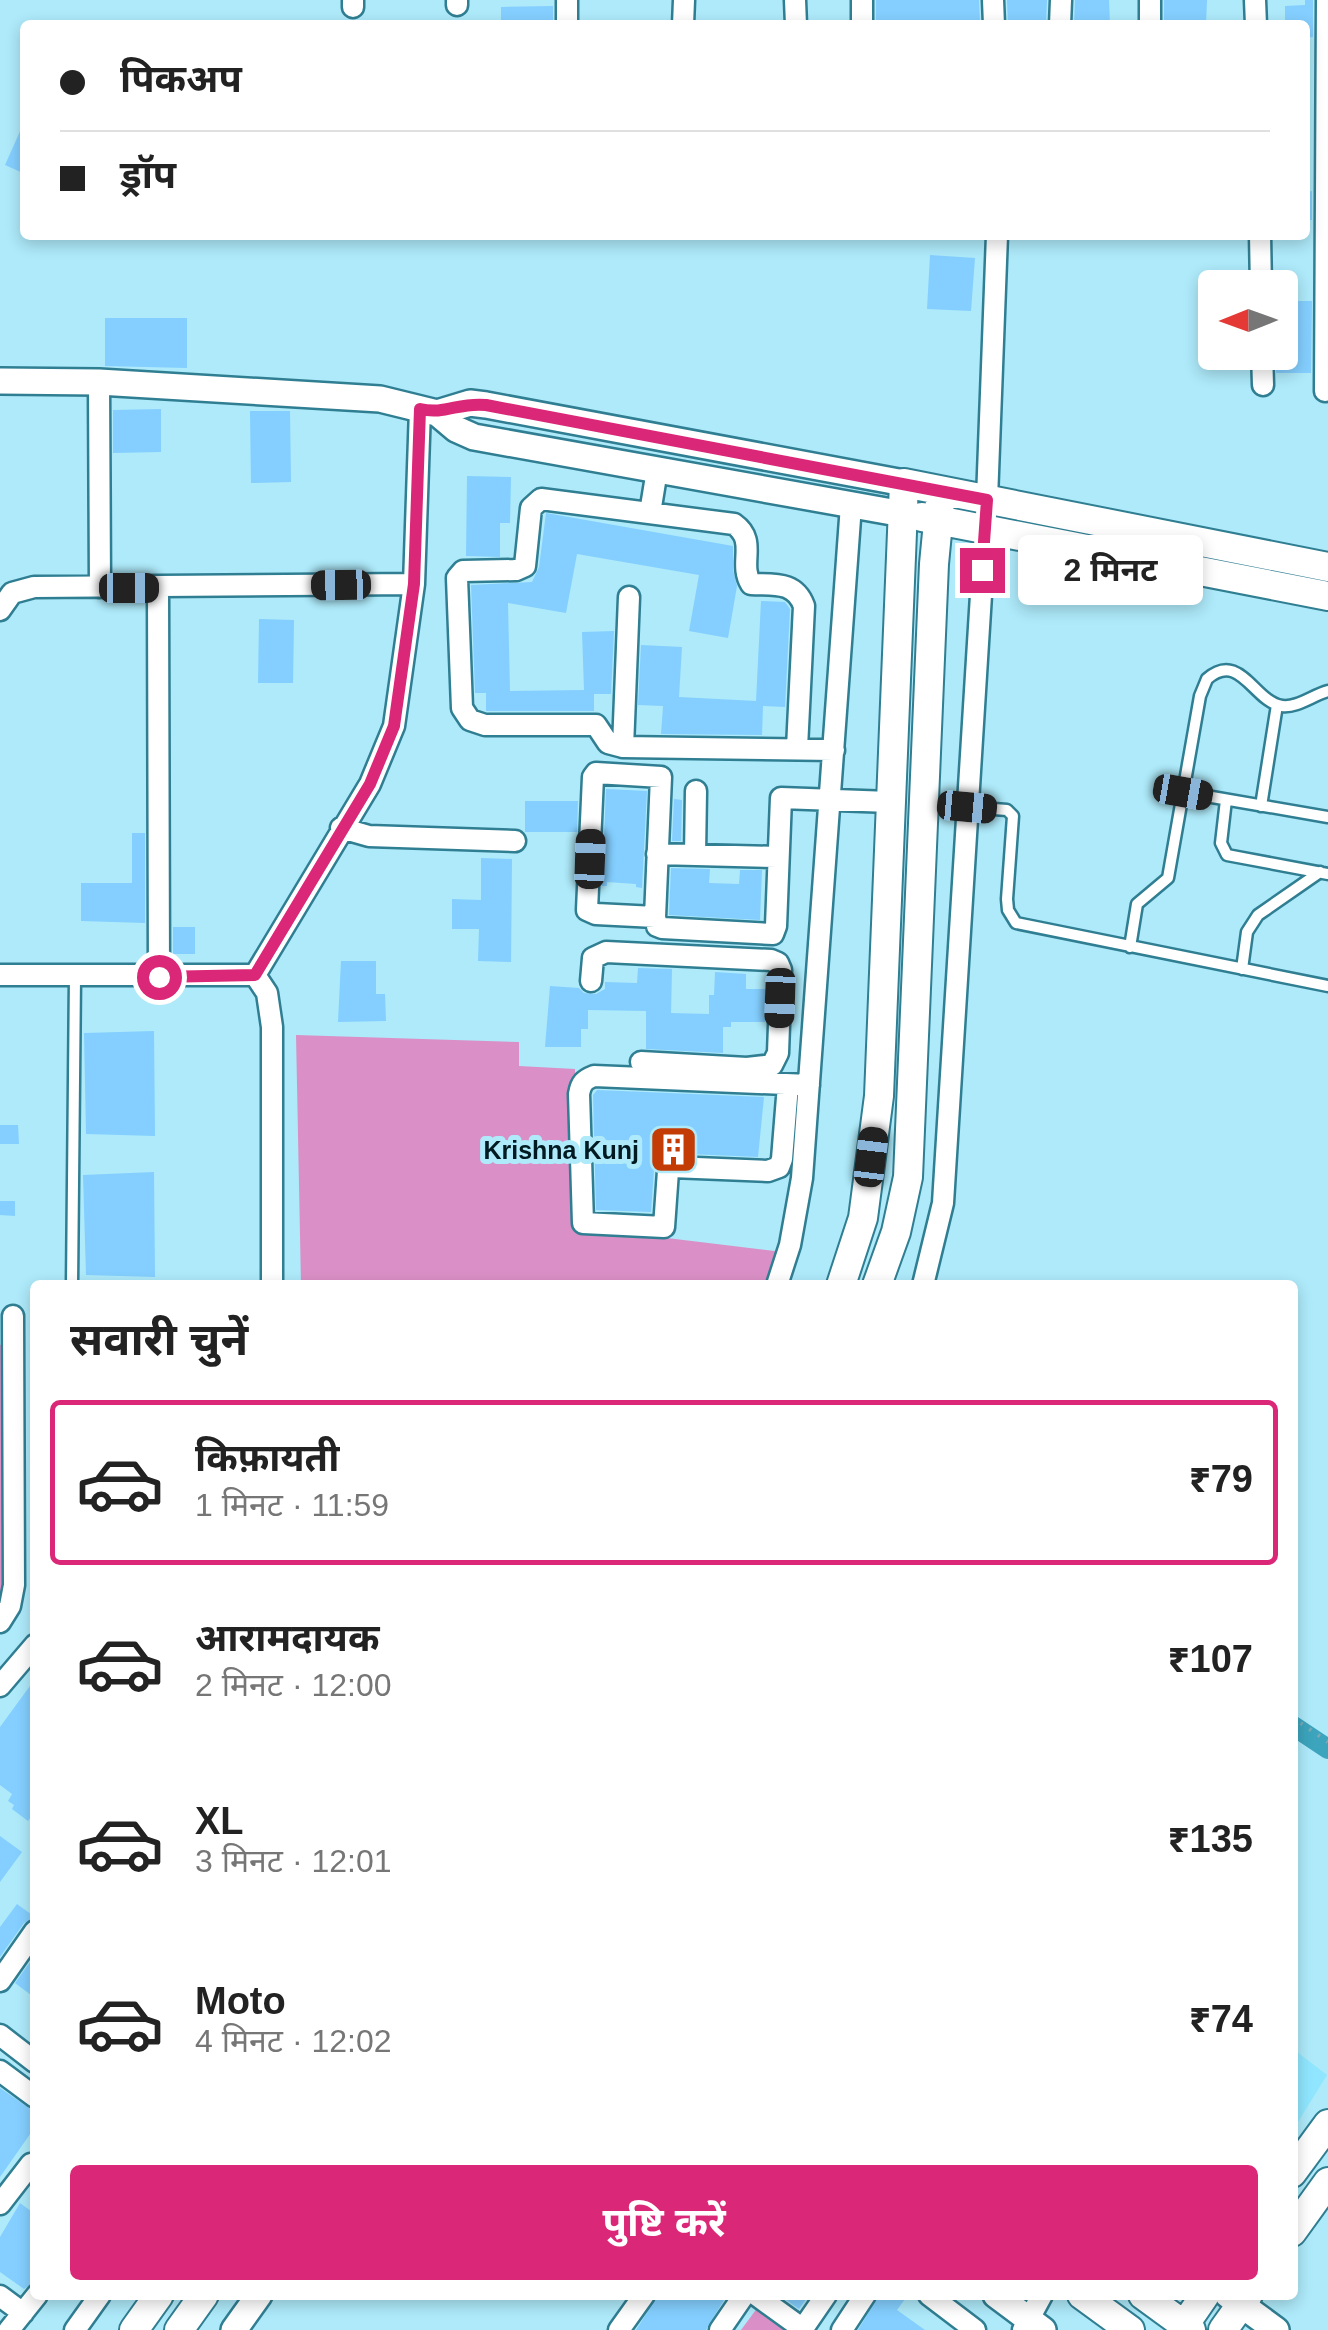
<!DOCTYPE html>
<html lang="hi">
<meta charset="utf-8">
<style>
:root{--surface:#fff;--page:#f6f6f6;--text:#222;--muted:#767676;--line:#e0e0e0;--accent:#db2777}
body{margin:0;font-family:Arial,"Noto Sans Devanagari",sans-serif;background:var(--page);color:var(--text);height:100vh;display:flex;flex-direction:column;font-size:38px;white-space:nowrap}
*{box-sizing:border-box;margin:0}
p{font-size:32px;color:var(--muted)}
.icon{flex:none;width:55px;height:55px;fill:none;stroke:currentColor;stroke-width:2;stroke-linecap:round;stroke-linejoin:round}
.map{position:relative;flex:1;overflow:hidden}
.drawer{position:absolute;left:30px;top:1280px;width:1268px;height:1020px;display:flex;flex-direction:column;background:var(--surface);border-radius:10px;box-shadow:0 5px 15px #0003}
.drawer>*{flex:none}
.banner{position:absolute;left:20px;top:20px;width:1290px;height:220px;border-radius:10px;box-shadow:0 5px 15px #0003;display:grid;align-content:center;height:220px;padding:0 40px;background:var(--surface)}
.needle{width:65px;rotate:269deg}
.controls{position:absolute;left:1198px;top:270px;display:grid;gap:20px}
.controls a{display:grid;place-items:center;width:100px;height:100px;border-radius:10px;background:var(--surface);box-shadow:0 5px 15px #0003;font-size:50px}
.end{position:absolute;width:45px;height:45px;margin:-22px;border:12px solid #db2777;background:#fff;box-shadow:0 0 0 5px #fff}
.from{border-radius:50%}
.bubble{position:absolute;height:70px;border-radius:10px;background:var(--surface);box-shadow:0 5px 15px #0003;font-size:32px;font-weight:700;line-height:70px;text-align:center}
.car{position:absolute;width:30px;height:60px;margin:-30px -15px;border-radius:12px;box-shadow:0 0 8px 2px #0007;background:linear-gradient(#222 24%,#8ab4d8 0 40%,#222 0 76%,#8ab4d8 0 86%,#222 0)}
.banner b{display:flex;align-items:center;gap:35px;height:95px;font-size:38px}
.banner b+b{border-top:2px solid var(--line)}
.banner i{width:25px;height:25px;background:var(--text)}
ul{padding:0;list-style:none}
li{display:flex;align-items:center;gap:30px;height:165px;margin:0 20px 15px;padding:0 20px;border:5px solid transparent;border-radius:10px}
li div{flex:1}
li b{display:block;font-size:38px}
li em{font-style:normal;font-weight:700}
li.on{border-color:var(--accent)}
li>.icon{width:90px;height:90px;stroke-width:1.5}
h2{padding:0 40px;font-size:45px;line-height:120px}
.action{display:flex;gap:20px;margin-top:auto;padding:20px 40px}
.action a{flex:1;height:115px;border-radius:10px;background:var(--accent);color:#fff;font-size:40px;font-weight:700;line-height:115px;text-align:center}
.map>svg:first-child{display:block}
.built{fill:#8fe6fe}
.green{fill:#da90c6}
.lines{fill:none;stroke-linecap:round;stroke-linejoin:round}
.canal{stroke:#3ca4bd;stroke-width:20}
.building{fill:#84cfff}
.service-casing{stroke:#307e92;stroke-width:15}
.minor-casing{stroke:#307e92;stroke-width:25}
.tertiary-casing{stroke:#307e92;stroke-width:30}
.secondary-casing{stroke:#307e92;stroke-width:32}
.path{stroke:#77a9b6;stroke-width:4;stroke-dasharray:2.5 8;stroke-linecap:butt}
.service{stroke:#fff;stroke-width:10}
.minor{stroke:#fff;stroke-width:20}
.tertiary{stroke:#fff;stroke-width:25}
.secondary{stroke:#fff;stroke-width:28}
.route{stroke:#db2777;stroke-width:12}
.labels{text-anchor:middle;stroke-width:10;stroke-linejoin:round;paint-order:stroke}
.poi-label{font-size:25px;font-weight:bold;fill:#001a21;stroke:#aeeafa;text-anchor:end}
</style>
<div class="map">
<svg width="1328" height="2330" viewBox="0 0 1328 2330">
<rect width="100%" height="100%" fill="#aeeafa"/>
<path class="built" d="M1293,2049L1327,2075L1293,2130Z"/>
<path class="green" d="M296,1035L519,1042V1066L575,1069L576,1227L783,1252L768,1285H456L458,1280L454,1285H301Z
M0,1344L3,1349L5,1592L0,1602Z
M758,2307L788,2330H741Z"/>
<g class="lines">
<path class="canal" d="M1292,1725L1328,1749"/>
</g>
<path class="building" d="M876,0H979L980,23L876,25Z
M1007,0H1047L1046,25H1008Z
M1075,0H1109L1110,25H1074Z
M1164,0H1207L1206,25H1164Z
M1305,0H1313V37L1305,38V25H1285V6L1305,5Z
M553,6V25H501V7Z
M25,120V174L5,165Z
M1312,191V220H1305V192Z
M930,255L975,258L971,311L927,309Z
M1280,301H1312L1311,373H1276V352H1280Z
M105,318H187V368L105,366Z
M161,409V452L113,453V410Z
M250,411H290L291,482L251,483Z
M467,476L511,477L510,523H500V557L466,556Z
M546,513L733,546V570L737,586L728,638L689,631L699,575L577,554L566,613L508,603L510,691L584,690L582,632L614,631L611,694H594V711H486V693H475L471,585L532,582L539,567Z
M761,601L785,602L790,609L785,707L763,706L762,735L661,734L663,706L638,705L641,645L682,647L679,697L756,701Z
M259,619L294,620L293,683H258Z
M606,789L647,791L642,888L636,887V884L607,882V886H602Z
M674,799L682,800L681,841H672Z
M525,801H578L577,832H525Z
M132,833H145V923L81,921V883H132Z
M481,858L512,859L511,962L478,961L479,929H452V899L481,900Z
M671,868L710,869L709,883L739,884L740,870H762L760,920L669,915Z
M173,927H195V954H173Z
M341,961H376V994H385L386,1021L338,1022Z
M638,968L672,969L671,1013L709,1014V995H714L715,972L746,974V989H767L765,1022H731V1027H723V1053L646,1049V1011L588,1010V1029H581V1047H545L550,986L579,988L584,993L596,994L605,989V982L637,983Z
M154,1031L155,1136L86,1134L84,1033Z
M597,1090L764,1097L758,1157L666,1153L654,1170L651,1212L596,1210L593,1095Z
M0,1125H18L19,1144H0Z
M154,1172L155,1277L86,1275L83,1175Z
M0,1201H15V1216L0,1215Z
M35,1679V1812L28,1821L12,1809L14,1805L8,1801L12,1794L0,1785V1727Z
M0,1836L22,1852L0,1882Z
M17,1904L35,1917L24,1923L0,1957V1927Z
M35,1955V1998L15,1983Z
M0,2088L35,2112V2127L0,2177Z
M20,2203L35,2214V2282L24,2289L0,2272V2237Z
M658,2295H727L706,2330H636Z
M779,2295H809L799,2309Z
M879,2295H908L897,2310L925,2330H858Z"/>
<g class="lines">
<defs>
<path id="service" d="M1183,792L1328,817
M1226,800L1221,843L1227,855L1328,874
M1261,806L1277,705
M967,807L1007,810L1013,816L1007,899L1008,910L1016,923L1328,986
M1130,947L1137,904L1168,878L1200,696L1207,679C1240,650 1254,702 1282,706C1297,708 1313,695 1328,691
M1242,969L1247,932L1258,915L1320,872
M72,1285L75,976"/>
<path id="minor" d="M457,0V5
M795,0L796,25
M993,0L994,25
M1150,0V25
M1255,0L1256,25
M353,7V0
M567,25V0
M683,25L684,0
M862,25V0
M1060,25L1061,0
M1260,235L1261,288
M1262,352L1263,385
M99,382L100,587
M1325,391L1327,0
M650,513L657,470
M158,587L159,977
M0,610L12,593L34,587L414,584
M623,747L629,597
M797,748L804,606C795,581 774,585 751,584C738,563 758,541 734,524L541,499L531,508L525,566L516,570L463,571L457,578L462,708L470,720L485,725H596L608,743L623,747L834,750
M341,828L369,836L515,841
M657,854L777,857
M695,855L696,791
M655,917L596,914L587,910L593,777L596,773L661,777L655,917L657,926L662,928L773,934L776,926L781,798L890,802
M0,975H255
M255,975L370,784L394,726L414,584L420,409
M255,975L267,993L272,1027V1285
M591,981L593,958L606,952L771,960L778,963L781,970L778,1053L772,1065L747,1068L641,1062
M788,1085L782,1159L779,1167L768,1171L672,1167L668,1171L664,1227L583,1223L579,1094C581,1083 584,1080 594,1076L809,1085
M777,1285L790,1245L802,1178L851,505
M923,1285L943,1203L987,499L997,235
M0,1622L10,1606L14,1585L13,1316
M0,1686L35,1645
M0,1981L35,1931
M0,2035L35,2062
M0,2071L35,2097
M0,2204L31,2164
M756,2295L803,2329
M929,2295L975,2330
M0,2296L23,2313
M9,2330L37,2295
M75,2330L100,2295
M619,2330L644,2295
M720,2330L744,2295
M802,2330L826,2295
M842,2330L865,2295
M1023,2330L1042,2295"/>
<path id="tertiary" d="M0,381L99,382L380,399L437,413L456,429L474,437L903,514
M437,413L470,403L486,405L904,483
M996,2295L1043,2330
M1228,2295L1276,2330
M234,2330L259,2295"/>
<path id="secondary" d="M922,517L1328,596
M841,1285L863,1218L879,1096L904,483L1328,567
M877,1285L896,1232L908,1177L934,564L941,491
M1292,2173L1328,2124
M1292,2232L1328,2182
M1082,2295L1130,2330
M1143,2295L1191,2330
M134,2330L159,2295
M179,2330L204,2295
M1181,2330L1205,2295
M1223,2330L1248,2295"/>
</defs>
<use href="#service" class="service-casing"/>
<use href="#minor" class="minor-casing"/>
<use href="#tertiary" class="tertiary-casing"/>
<use href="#secondary" class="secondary-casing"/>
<path class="path" d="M1292,1717L1328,1742"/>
<use href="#service" class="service"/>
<use href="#minor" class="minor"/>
<use href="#tertiary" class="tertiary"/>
<use href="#secondary" class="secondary"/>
</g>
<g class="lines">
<path class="route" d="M159,977L255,975L370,784L394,726L414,584L420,409C445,415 459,402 486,405L987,500L982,570"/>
</g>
<defs>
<symbol id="building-square" viewBox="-11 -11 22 22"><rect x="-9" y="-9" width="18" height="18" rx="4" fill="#c33b05" stroke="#aeeafa"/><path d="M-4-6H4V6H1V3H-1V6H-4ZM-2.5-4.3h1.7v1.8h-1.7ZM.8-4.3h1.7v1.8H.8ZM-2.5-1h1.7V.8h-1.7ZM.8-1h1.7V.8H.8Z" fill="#fff"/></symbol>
</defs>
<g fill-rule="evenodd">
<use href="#building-square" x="646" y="1122" width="55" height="55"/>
</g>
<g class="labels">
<g class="poi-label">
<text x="639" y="1159">Krishna Kunj</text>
</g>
</g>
</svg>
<div class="controls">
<a><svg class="needle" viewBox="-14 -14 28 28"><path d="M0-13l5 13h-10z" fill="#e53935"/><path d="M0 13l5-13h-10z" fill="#767676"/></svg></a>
</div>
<i class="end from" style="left:159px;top:977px"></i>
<i class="end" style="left:982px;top:570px"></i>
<div class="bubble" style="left:1018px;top:535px;width:185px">2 मिनट</div>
<i class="car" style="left:341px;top:585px;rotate:269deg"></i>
<i class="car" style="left:129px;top:588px;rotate:90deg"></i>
<i class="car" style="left:1183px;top:792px;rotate:100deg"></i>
<i class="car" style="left:967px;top:807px;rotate:95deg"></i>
<i class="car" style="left:590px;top:859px;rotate:2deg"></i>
<i class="car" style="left:780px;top:998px;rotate:182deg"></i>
<i class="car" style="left:871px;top:1157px;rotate:7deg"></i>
<div class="banner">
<b><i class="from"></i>पिकअप</b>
<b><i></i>ड्रॉप</b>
</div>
<section class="drawer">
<h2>सवारी चुनें</h2>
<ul>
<li class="on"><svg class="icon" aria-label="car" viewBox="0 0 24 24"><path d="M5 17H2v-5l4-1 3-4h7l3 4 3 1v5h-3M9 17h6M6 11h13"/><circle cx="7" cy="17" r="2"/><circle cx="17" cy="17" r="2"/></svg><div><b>किफ़ायती</b><p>1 मिनट · 11:59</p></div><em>₹79</em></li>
<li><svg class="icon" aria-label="car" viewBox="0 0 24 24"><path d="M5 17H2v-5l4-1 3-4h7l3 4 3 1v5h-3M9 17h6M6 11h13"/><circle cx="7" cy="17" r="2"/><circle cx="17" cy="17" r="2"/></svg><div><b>आरामदायक</b><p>2 मिनट · 12:00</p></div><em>₹107</em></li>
<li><svg class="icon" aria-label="car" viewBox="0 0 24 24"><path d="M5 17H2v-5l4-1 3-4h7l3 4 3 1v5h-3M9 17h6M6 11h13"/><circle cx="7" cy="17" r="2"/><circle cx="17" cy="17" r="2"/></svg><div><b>XL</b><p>3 मिनट · 12:01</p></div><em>₹135</em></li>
<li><svg class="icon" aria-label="car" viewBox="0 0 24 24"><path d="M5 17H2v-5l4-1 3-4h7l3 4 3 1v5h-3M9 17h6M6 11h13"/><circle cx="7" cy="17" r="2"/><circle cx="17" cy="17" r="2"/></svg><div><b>Moto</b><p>4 मिनट · 12:02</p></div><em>₹74</em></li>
</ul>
<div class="action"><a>पुष्टि करें</a></div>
</section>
</div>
